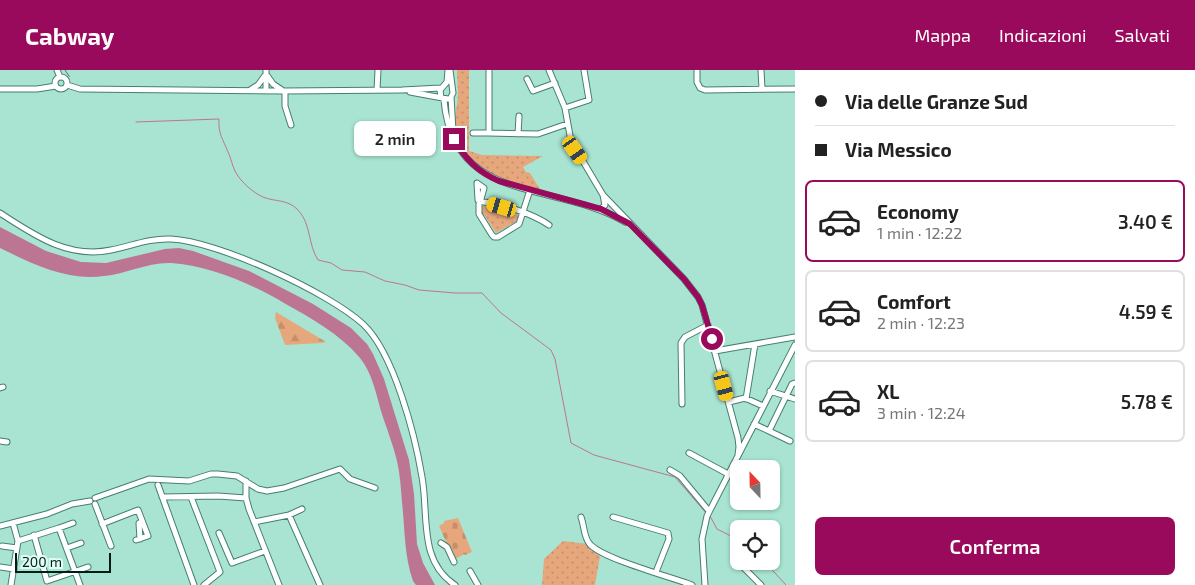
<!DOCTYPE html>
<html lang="it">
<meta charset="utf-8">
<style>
:root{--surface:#fff;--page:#f2f2f2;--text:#222;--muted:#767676;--line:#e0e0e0;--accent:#990a5c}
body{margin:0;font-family:"Exo 2",sans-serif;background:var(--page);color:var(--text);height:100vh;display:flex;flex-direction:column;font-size:19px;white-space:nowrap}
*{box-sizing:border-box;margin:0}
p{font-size:16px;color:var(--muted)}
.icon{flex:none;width:28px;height:28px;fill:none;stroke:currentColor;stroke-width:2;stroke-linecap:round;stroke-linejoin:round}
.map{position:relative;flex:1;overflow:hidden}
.drawer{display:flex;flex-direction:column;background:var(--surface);width:400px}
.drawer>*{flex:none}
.banner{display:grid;align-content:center;height:110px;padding:0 20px;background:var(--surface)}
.needle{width:32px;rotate:338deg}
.tools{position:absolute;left:730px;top:390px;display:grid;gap:10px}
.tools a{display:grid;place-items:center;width:50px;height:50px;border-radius:8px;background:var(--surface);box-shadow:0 1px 4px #0004;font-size:25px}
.scale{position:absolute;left:15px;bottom:12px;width:96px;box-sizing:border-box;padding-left:5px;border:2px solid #041c16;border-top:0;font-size:14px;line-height:18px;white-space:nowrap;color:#041c16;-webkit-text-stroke:4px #e0fdf4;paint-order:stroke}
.end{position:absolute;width:22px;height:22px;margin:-11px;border:6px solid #990a5c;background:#fff;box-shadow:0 0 0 2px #fff}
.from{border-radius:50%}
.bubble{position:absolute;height:35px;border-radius:8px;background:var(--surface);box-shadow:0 1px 4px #0004;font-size:16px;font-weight:600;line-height:35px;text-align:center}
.car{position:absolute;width:15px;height:30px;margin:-15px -8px;border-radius:6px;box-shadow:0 0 4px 1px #0007;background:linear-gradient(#f5c518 24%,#345 0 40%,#f5c518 0 76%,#345 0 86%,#f5c518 0)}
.banner b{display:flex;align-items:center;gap:18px;height:48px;font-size:19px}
.banner b+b{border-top:1px solid var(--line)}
.banner i{width:12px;height:12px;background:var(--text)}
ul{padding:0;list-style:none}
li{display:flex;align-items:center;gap:15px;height:82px;margin:0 10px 8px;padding:0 10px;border:2px solid var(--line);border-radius:8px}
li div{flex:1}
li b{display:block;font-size:19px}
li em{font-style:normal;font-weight:600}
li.selected{border-color:var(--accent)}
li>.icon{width:45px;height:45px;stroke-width:1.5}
.action{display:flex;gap:10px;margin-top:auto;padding:10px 20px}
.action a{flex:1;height:58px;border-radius:8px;background:var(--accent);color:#fff;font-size:20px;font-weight:600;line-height:58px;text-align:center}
header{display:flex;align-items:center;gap:30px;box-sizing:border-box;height:70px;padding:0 25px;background:var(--accent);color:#fff}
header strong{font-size:24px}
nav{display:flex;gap:28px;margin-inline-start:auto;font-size:18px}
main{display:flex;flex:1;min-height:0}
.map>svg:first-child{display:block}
.grass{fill:url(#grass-dots)}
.forest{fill:url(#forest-firs)}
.cemetery{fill:url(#cemetery-stones)}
.water{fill:#bc7592}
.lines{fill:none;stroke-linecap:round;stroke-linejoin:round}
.stream{stroke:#bc7592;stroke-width:1}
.minor-casing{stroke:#457f6f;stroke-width:7}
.minor{stroke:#fff;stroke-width:5}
.rail{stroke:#4f786c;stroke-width:1;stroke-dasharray:8 4;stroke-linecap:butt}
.route{stroke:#990a5c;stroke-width:6}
</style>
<header>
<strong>Cabway</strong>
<nav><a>Mappa</a><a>Indicazioni</a><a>Salvati</a></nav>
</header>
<main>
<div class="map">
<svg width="795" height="515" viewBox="0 0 795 515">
<defs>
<pattern id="grass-dots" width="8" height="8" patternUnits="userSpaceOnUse" patternTransform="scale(1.25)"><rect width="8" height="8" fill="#e7a77c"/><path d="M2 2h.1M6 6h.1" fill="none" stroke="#c48f6a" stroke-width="1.8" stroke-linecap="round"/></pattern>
<pattern id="forest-firs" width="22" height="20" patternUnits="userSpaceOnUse" patternTransform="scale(1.25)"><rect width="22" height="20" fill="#e7a77c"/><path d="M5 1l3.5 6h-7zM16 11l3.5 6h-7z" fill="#c48f6a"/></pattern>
<pattern id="cemetery-stones" width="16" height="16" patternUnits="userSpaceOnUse" patternTransform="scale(1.25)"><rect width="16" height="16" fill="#e7a77c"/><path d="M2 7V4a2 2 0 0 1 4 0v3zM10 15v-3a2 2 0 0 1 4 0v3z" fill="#c48f6a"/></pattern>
</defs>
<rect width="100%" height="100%" fill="#a8e4d1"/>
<path class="grass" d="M457,0H469V81L482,85L543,86L523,97L526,102L530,103L543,124C500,112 456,105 455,50C455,44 456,40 457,35C459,23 457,11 457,0Z
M486,135V137L511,146L517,144L519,147L516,153L515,152L496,163L485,146L482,145L481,137Z
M563,471L587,474L591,480L600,486L595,515H542L544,489Z"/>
<path class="forest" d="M276,242L326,272L322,273L285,275L275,248Z"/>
<path class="cemetery" d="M458,448L472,482L465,485L464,484L454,490L439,456L444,453V451Z"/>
<path class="water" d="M0,157L46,181L81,192L106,193L165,179L179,178L193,181L249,201L313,234L351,258L367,274L373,284L384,309L409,390L414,424L417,474L423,493L435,515H416L413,511C404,485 405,459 402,432C401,419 400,404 397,391C393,374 386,357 381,341C376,323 372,303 360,288C340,264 311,248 284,233C252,214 208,195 171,193C148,192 126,204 104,206C66,211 33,194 0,178Z"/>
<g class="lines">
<path class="stream" d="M136,52L219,49C218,64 223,69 228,82C231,88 232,95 235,101C240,111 252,122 263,127C275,132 288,129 298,140C311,153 308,175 318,190L331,193L342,200L365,202L385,211L405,215L419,220L455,223H482L501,243L551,280L555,289L571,373L594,385L675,407L707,444
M710,446L717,459L739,470
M764,491L786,515"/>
<defs>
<path id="minor" d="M57,0L60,7
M450,0L453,23L451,27L453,61
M489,0V63L538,64L567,54
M549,0L565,38L571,71L603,125L605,135L601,139
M697,0V12L700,18L705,20L795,19
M761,0L762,19
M55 13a6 6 0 1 1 12 0a6 6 0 1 1-12 0Z
M527,9L533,21L555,13
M67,15L80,19L284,21L402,20L441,18
M0,19H37L56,16
M250,20L258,15L266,4L273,14L282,20
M266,20V0
M377,20L378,0
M285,21V36L291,55
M410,22L448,29
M441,27L440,20L447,12L448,0
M444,30C453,136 557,111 625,152
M565,38L589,30L584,0
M473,63H489
M518,64L519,46
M603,125L684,209L698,227L702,235L738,368L739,377L738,385
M478,130L477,113L484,118L481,129
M483,132C503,134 533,144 549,155
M479,134V144L492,165L494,167H498L519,154L530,120
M0,143C34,165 68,189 111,180C131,176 150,168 171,169C217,171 328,222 363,254C394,283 415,365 422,407C429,445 418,491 455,515
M715,281L795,267
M0,318L3,317
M770,321L795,329
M746,329L755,274
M729,332L745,328L763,336
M682,334L681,273L685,267L708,255
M754,354L769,361L792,314L795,313
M769,361L790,371
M0,371L7,372
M689,383L728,404
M670,400L680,406L709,441
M246,411V428L249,439L279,515
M158,415L194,515
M162,427L218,426L246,428
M191,427L220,502L204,515
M95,428L149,409L189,411L211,404H218L237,406L258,419L267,421L284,418L340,399L350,409L375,418
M95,434L111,476
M289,445L320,515
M581,447C584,455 584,467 589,473C599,488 671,507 692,515
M613,447L668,463L669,469L656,502
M254,452L289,445L302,439
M102,454L138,440L148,466L136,470
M0,456L47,444L72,434L90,431
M59,458L73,453
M219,463L232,493L265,481
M34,465L47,511L88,497
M140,469L139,453L142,452
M18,471L59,458L80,515
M441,473L447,477L454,492
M2,476L17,478
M67,478L81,473
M741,495L761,515
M0,497L14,499
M470,501L478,515
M11,515L18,471L13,453
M705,515L702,469L707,446L795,275"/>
</defs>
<use href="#minor" class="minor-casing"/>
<use href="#minor" class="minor"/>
<path class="rail" d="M65,0L71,9"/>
</g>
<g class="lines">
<path class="route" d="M454,69C465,89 478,102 499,111L601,139L630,154L684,209L698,227L702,235L712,269"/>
</g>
</svg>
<div class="tools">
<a><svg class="needle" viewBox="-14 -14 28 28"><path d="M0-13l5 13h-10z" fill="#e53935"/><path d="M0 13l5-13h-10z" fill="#767676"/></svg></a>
<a><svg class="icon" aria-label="locate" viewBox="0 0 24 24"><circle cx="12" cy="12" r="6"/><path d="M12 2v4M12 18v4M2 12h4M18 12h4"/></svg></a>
</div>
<div class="scale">200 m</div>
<i class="end from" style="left:712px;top:269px"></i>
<i class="end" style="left:454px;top:69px"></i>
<div class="bubble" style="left:354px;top:51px;width:82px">2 min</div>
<i class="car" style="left:575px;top:80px;rotate:145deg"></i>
<i class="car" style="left:502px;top:137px;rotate:286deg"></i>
<i class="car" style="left:724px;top:316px;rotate:165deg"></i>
</div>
<section class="drawer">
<div class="banner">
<b><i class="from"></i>Via delle Granze Sud</b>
<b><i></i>Via Messico</b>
</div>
<ul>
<li class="selected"><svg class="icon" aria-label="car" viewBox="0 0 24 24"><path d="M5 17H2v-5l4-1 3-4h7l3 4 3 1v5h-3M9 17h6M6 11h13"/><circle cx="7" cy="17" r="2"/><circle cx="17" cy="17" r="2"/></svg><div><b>Economy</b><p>1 min · 12:22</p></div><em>3.40 €</em></li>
<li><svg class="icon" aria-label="car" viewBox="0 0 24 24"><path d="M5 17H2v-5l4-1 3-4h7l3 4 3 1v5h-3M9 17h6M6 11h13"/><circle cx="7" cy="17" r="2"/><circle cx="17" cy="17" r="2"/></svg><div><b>Comfort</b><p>2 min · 12:23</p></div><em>4.59 €</em></li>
<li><svg class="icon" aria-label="car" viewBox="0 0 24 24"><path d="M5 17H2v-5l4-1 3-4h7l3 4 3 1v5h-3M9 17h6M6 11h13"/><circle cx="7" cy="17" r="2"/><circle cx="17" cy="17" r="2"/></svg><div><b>XL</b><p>3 min · 12:24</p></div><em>5.78 €</em></li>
</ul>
<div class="action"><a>Conferma</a></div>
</section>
</main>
